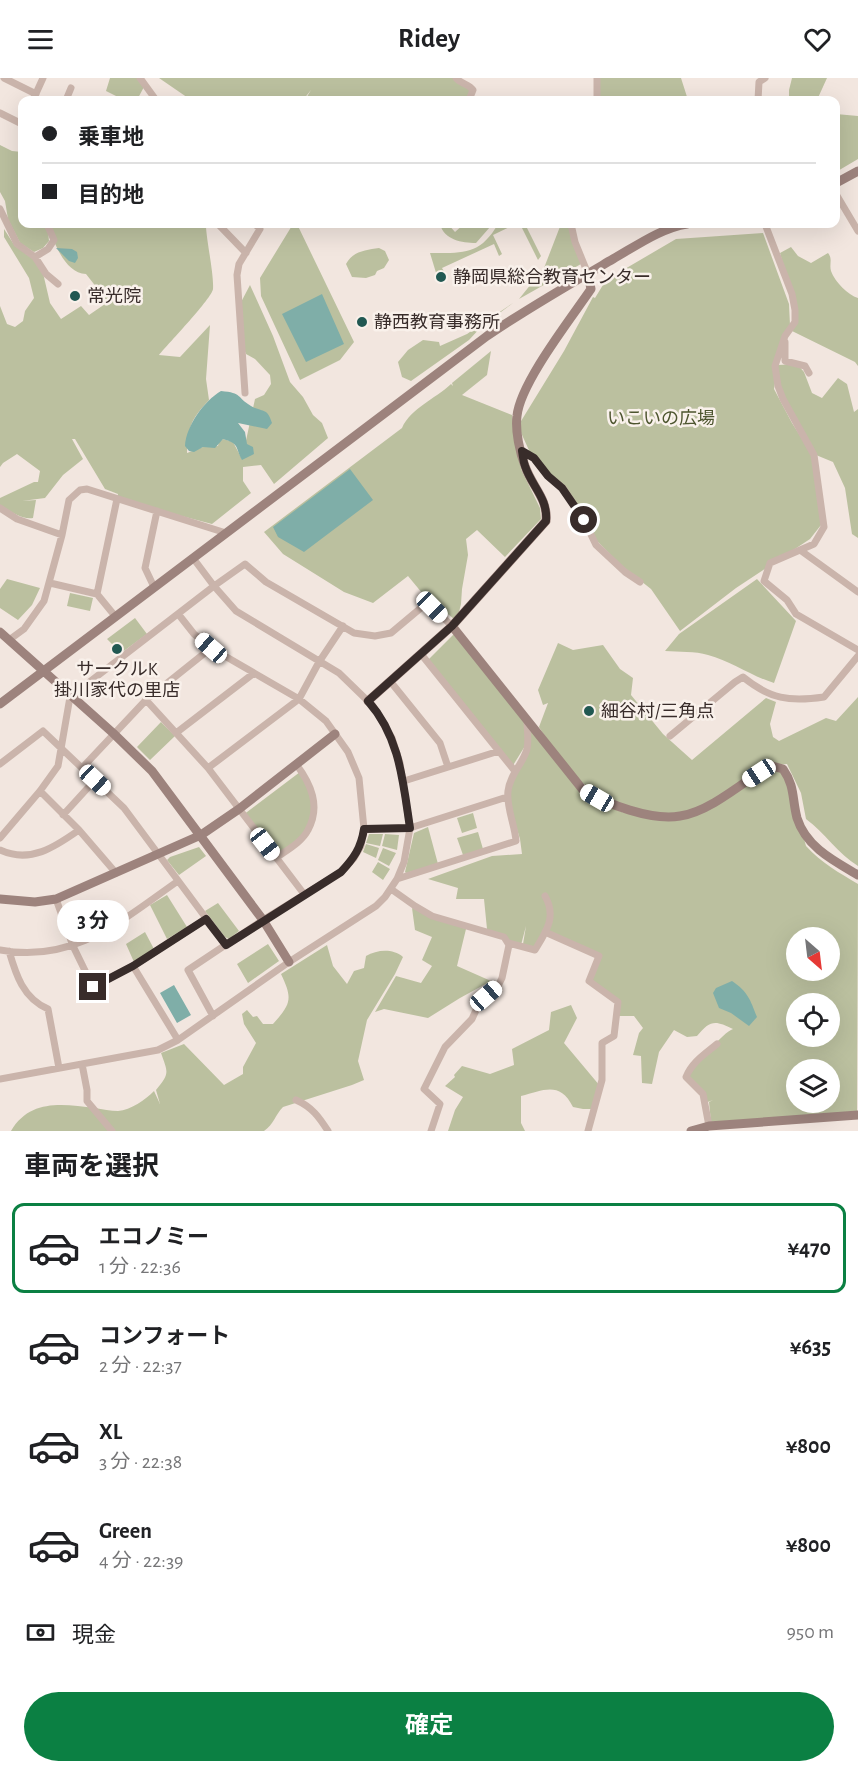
<!DOCTYPE html>
<html lang="ja">
<meta charset="utf-8">
<style>
:root{--surface:#fff;--page:#f6f6f6;--text:#202124;--muted:#757577;--line:#e0e0e0;--accent:#0b8043}
body{margin:0;font-family:"Alegreya Sans","Noto Sans JP",sans-serif;background:var(--page);color:var(--text);height:100vh;display:flex;flex-direction:column;font-size:22px;white-space:nowrap}
*{box-sizing:border-box;margin:0}
p{font-size:20px;color:var(--muted)}
.icon{flex:none;width:33px;height:33px;fill:none;stroke:currentColor;stroke-width:2;stroke-linecap:round;stroke-linejoin:round}
.map{position:relative;height:1053px;overflow:hidden}
.sheet{display:flex;flex-direction:column;background:var(--surface);flex:1}
.sheet>*{flex:none}
.hud{position:absolute;left:18px;top:18px;width:822px;height:132px;border-radius:12px;box-shadow:0 6px 24px #0002;display:grid;align-content:center;height:132px;padding:0 24px;background:var(--surface)}
.needle{width:39px;rotate:152deg}
.tools{position:absolute;left:786px;top:849px;display:grid;gap:12px}
.tools a{display:grid;place-items:center;width:54px;height:54px;border-radius:50%;background:var(--surface);box-shadow:0 6px 24px #0002;font-size:30px}
.end{position:absolute;width:27px;height:27px;margin:-14px;border:8px solid #382c2a;background:#fff;box-shadow:0 0 0 3px #fff}
.from{border-radius:50%}
.bubble{position:absolute;height:42px;border-radius:21px;background:var(--surface);box-shadow:0 6px 24px #0002;font-size:20px;font-weight:700;line-height:42px;text-align:center}
.car{position:absolute;width:18px;height:36px;margin:-18px -9px;border-radius:8px;box-shadow:0 0 4px 2px #0007;background:linear-gradient(#fff 24%,#345 0 40%,#fff 0 76%,#345 0 86%,#fff 0)}
.hud b{display:flex;align-items:center;gap:21px;height:57px;font-size:22px}
.hud b+b{border-top:2px solid var(--line)}
.hud i{width:15px;height:15px;background:var(--text)}
ul{padding:0;list-style:none}
li{display:flex;align-items:center;gap:18px;height:90px;margin:0 12px 9px;padding:0 12px;border:3px solid transparent;border-radius:12px}
li div{flex:1}
li b{display:block;font-size:22px}
li em{font-style:normal;font-weight:700}
li.on{border-color:var(--accent)}
li>.icon{width:54px;height:54px;stroke-width:1.5}
h2{padding:0 24px;font-size:27px;line-height:72px}
.pay{display:flex;align-items:center;gap:15px;height:66px;padding:0 24px;font-size:22px}
.pay p{margin-inline-start:auto}
.action{display:flex;gap:12px;margin-top:auto;padding:12px 24px}
.action a{flex:1;height:69px;border-radius:36px;background:var(--accent);color:#fff;font-size:24px;font-weight:700;line-height:69px;text-align:center}
header{display:flex;justify-content:space-between;align-items:center;height:78px;padding:0 24px;background:var(--surface);font-size:27px;font-weight:700}
.map>svg:first-child{display:block}
.green{fill:#bbc09f;fill-rule:evenodd}
.water{fill:#7faea8}
.lines{fill:none;stroke-linecap:round;stroke-linejoin:round}
.street{stroke:#cab4ab;stroke-width:7}
.secondary{stroke:#9d837d;stroke-width:9}
.route{stroke:#382c2a;stroke-width:8}
.poi-dot{fill:#215852;stroke:#f9f1eb;stroke-width:2}
.labels{text-anchor:middle;stroke-width:5;stroke-linejoin:round;paint-order:stroke}
.poi-label{font-size:18px;fill:#382c2a;stroke:#f9f1eb;text-anchor:start}
.park-label{font-size:18px;fill:#4d552f;stroke:#f9f1eb}
</style>
<header><svg class="icon" aria-label="menu" viewBox="0 0 24 24"><path d="M4 6h16M4 12h16M4 18h16"/></svg>Ridey<svg class="icon" aria-label="heart" viewBox="0 0 24 24"><path d="M12 20l-8-8c-3-5 5-10 8-4 3-6 11-1 8 4z"/></svg></header>
<div class="map">
<svg width="858" height="1053" viewBox="0 0 858 1053">
<rect width="100%" height="100%" fill="#f2e6df"/>
<path class="green" d="M110,0H139L145,7L137,22H122V21L106,13Z
M159,0H459L471,10L467,22H305L311,12L303,22H191Z
M597,0H681L688,22H598Z
M792,0H827L817,22H789V12Z
M836,36L858,38V81L836,94Z
M0,67L12,73L22,74V146H43L48,153L49,163L43,170L34,174L20,165L8,141L5,123L0,114Z
M47,146H105L103,149L106,146H203L206,149C207,165 214,197 213,211C212,220 169,265 159,277L180,279L210,247L206,301L209,322C191,341 188,349 187,375L203,369L218,368L219,364L223,361L233,364L242,381L255,321L264,317L271,306L270,297L255,281L246,276L241,264L239,228L250,207L273,258L290,304L303,319L313,337L322,345L328,360L274,406L261,387L243,389V403L251,415L212,446L117,421L118,416L105,411L75,361H72L83,381L63,397L45,420L22,423L36,422L33,440C21,442 9,432 0,427V420L34,404H38L40,393L17,376L3,385L0,389V228L7,246L15,249L23,243L25,233L34,220L29,200L4,159V151L13,165L32,177L43,195L50,225L61,241L81,228L89,237L108,224L86,196C64,195 54,163 47,146Z
M293,146H297L354,264L340,282L300,302L261,218L260,200Z
M440,146H448L455,154L464,146H490V149L476,165C462,165 444,162 440,146Z
M498,146H516L493,157L502,176L499,178L494,166L442,190L445,195L437,198L430,175C464,175 480,177 498,146Z
M520,146H525L541,178L538,182Z
M561,146H568L581,186L519,221L544,190Z
M763,155L789,226L790,247L778,287L797,286L804,294L812,315L822,320L838,300L847,306L854,334L858,331V460L852,456L845,410L833,384L816,377L783,321L776,298L774,311L792,345L813,378L821,447L810,461L736,510L680,553L651,511L622,488L598,464L592,456L585,437L564,409L532,379L518,348L564,273L593,219L595,220L606,202L676,161Z
M791,169L798,178L811,185L828,175C833,181 829,186 831,193C835,204 848,217 858,220V288L855,284L792,253L795,232L780,175Z
M379,170L385,173L389,182L384,190L377,193L375,197L366,200L352,199L346,186C353,173 366,172 379,170Z
M513,225L482,248L469,262L411,303L402,299L398,284L408,272L423,262L439,264L440,268L467,256Z
M491,273L487,297L462,317L512,337L521,391L540,430L541,441L505,479L477,452L466,461L468,477L462,511L461,526L459,534L454,541L432,523L427,521L408,498L373,525L344,514L283,476L264,454L402,350C411,330 435,321 451,306L453,308L452,305Z
M7,501L40,510L32,527L18,542L0,530V511Z
M757,501L796,543L774,605C751,598 731,583 708,577C695,573 679,574 665,573L679,556Z
M70,515L93,520L90,533L67,528Z
M135,540L147,556L121,575L107,561Z
M454,556L533,649L550,666L539,649L548,625L543,627L538,612L558,565L573,572L603,567L620,591L633,600L631,617L663,656L692,682L766,620L776,624L770,646L773,659L779,663L826,640L836,643L858,619V788C838,776 825,755 806,741L801,715L787,686L767,688L786,695L806,768C821,785 840,795 858,806L857,1034L711,1044L709,1024L713,1022L705,1025L702,1016L686,999C696,988 723,954 733,951C715,942 710,942 697,958L687,959L674,952L659,974L652,1006L642,1005L641,978L633,977L639,955L643,950L634,938H616L619,923L588,904L599,878L547,855L534,869L523,866L526,848L521,867L510,865L487,851L484,821H456L458,810L428,801L492,778L522,776L520,761L507,719L522,683L525,668L512,689L427,583ZM567,691L591,712L625,735C605,729 579,708 567,691ZM796,860H830V892H796ZM796,926H830V958H796ZM796,992H830V1024H796Z
M161,644L175,658L150,682L137,669Z
M300,694L313,720L309,751L276,780L243,737Z
M473,735L477,750L462,755L457,740Z
M428,749L438,786L406,795L405,794L414,755Z
M478,754L483,771L463,777L457,760Z
M369,756H383L380,768L366,765Z
M385,756L399,757L397,772L382,768Z
M366,766L379,770L376,780L363,774Z
M199,769L206,778L179,797L167,782L170,779Z
M383,770L396,775L389,788L378,782Z
M378,784L390,791L383,802L372,794Z
M167,817L187,849L167,861L150,827Z
M218,825L239,853L229,861L225,859L205,833Z
M412,830L466,851L457,888L491,903L460,920L428,940L384,931L375,934L396,898L421,905L432,888L422,882L432,859L415,852Z
M145,854L154,871L134,884L126,866Z
M268,866L279,883L248,905L237,886Z
M327,867L333,888L347,906L354,893L364,890L366,878C377,872 392,870 403,879L395,896L367,942L358,983L364,1002L352,1007L283,1029C275,1037 274,1046 264,1053H11C30,1021 62,1026 95,1030C102,1031 111,1033 118,1033C131,1032 145,1022 154,1013L160,1026L156,1012C170,995 168,995 161,975L184,966L224,1007L243,996V989L256,965L244,946L242,936L247,932L253,939L257,938L263,946H273C291,926 293,921 281,896Z
M571,927L577,940L564,965L600,1008L594,1031H583L573,1029C560,1003 544,1012 521,1018V1045L525,1053H448L455,1032L463,1019L445,1008L455,999L454,997L462,988L490,996L514,987L512,971L549,952L551,934Z"/>
<path class="water" d="M56,170L72,171L77,174L78,180L75,185L69,183Z
M322,216L344,266L306,284L282,236Z
M221,313C243,315 236,319 251,328C263,335 267,329 272,345L267,351L238,345L245,354L247,366L253,369L254,376L242,382C235,369 240,366 223,361L215,370L203,369L194,374L189,373L185,368C186,348 204,323 221,313Z
M350,391L373,422L304,474L278,459L273,449Z
M732,903C748,914 750,921 757,939L749,948L731,935L719,930L713,915L716,910Z
M174,907L191,937L177,945L160,915Z"/>
<g class="lines">
<path class="street" d="M4,0L36,16
M140,0L156,22
M456,0C461,6 469,6 473,12L469,22
M33,22L43,0
M66,22L71,10
M597,22V0
M758,22L759,4L765,0
M0,35L22,46
M836,116L858,153
M0,131L17,166L35,179L48,171L54,162L47,146
M218,146L246,175
M571,146L575,164L588,196
M765,146L792,216L795,232V244L785,258L775,288L778,308L783,321L814,377L824,449L814,466L800,472L858,514
M35,179L46,196L58,206
M785,264V283L805,288L809,295
M245,315L237,197L239,186L260,151L255,146
M522,373L534,380L548,398L563,410L584,442L596,467L625,494L640,504
M0,430L17,441L62,457
M800,472L770,485L764,503L787,522L796,536L858,572
M50,505L97,516L115,538
M154,509L145,490L157,433
M97,516L117,421
M179,537L194,556L211,570L299,621L326,643L348,674L359,700L364,751L361,768L354,780L341,794L263,842L188,892L213,938
M9,562L24,551L44,523L62,457L69,422L80,412L87,411L226,455
M421,576L514,692
M390,603L440,665L448,689
M146,622L208,690L304,816
M176,655L254,595
M670,658L735,604L743,599C770,621 789,624 824,619L858,578
M0,686L43,653L124,730L226,867
M82,690L146,622L211,570
M208,690L299,621L319,584L343,548
M404,703L499,673
M40,713L79,752L116,795
M63,737L95,702
M364,751L410,750L507,719
M0,760L40,713L58,688L70,619L214,508L245,486L266,504L354,555L375,558L391,555L422,529H432L452,548
M0,772C30,786 55,769 79,752
M276,780C287,772 302,764 308,752C321,728 311,706 296,686
M397,801L516,763C515,747 506,729 508,713C510,696 523,686 527,671C529,662 527,651 527,643
M391,811L415,828L432,838L504,859L509,867L502,900L498,908L486,918L477,930L472,941L445,969L424,1011L440,1026L431,1053
M56,821L73,868L93,909L133,888L206,841
M545,854L599,878L589,903L618,924L614,958L602,965V1002L588,1053
M508,865L535,872C546,854 557,839 545,818
M0,872C74,886 122,842 178,803
M9,873C16,897 23,920 48,931L59,990
M133,888L178,962
M82,986L87,1012V1023L112,1053
M0,1001L158,972L178,962L289,884L376,828L385,819L397,801L404,784L410,750L400,685L392,660L373,628L339,595L236,533L214,508L193,480
M296,1022C312,1029 319,1039 328,1053
M709,1048L703,1016L686,999C692,984 705,976 717,966"/>
<path class="secondary" d="M836,105L858,93
M452,548L583,712C607,726 651,743 680,738C708,734 740,707 764,691L772,688L783,691C795,708 792,721 797,740C806,769 834,783 858,797
M0,554L113,655L152,693L263,842L289,884
M368,623L452,548L546,443C548,420 532,409 525,388C520,375 515,353 517,338C520,305 572,239 591,211L588,196
M0,626L487,258C528,230 570,206 613,181C636,168 661,150 687,146
M0,821L35,824L56,821L201,757L239,731L335,656
M691,1053L709,1048L858,1037"/>
</g>
<g class="lines">
<path class="route" d="M93,909L133,888L206,841L226,867L341,794C354,780 361,770 364,751L410,750C403,704 400,659 368,623L452,548L546,443C548,420 532,409 525,388C523,383 523,378 522,373L534,380L548,398L562,410L584,442"/>
</g>
<g class="poi-dot">
<circle cx="441" cy="199" r="6"/>
<circle cx="75" cy="218" r="6"/>
<circle cx="362" cy="244" r="6"/>
<circle cx="117" cy="571" r="6"/>
<circle cx="589" cy="633" r="6"/>
</g>
<g class="labels">
<g class="poi-label">
<text x="453" y="205">静岡県総合教育センター</text>
<text x="87" y="224">常光院</text>
<text x="374" y="250">静西教育事務所</text>
<text x="117" y="597" text-anchor="middle">サークルK<tspan x="117" dy="21">掛川家代の里店</tspan></text>
<text x="601" y="639">細谷村/三角点</text>
</g>
<g class="park-label">
<text x="661" y="346">いこいの広場</text>
</g>
</g>
</svg>
<div class="tools">
<a><svg class="needle" viewBox="-14 -14 28 28"><path d="M0-13l5 13h-10z" fill="#e53935"/><path d="M0 13l5-13h-10z" fill="#757577"/></svg></a>
<a><svg class="icon" aria-label="locate" viewBox="0 0 24 24"><circle cx="12" cy="12" r="6"/><path d="M12 2v4M12 18v4M2 12h4M18 12h4"/></svg></a>
<a><svg class="icon" aria-label="layers" viewBox="0 0 24 24"><path d="M12 4l9 5-9 5-9-5zM3 14l9 5 9-5"/></svg></a>
</div>
<i class="end from" style="left:584px;top:442px"></i>
<i class="end" style="left:93px;top:909px"></i>
<div class="bubble" style="left:57px;top:822px;width:72px">3 分</div>
<i class="car" style="left:432px;top:529px;rotate:135deg"></i>
<i class="car" style="left:211px;top:570px;rotate:311deg"></i>
<i class="car" style="left:759px;top:695px;rotate:237deg"></i>
<i class="car" style="left:95px;top:702px;rotate:133deg"></i>
<i class="car" style="left:597px;top:720px;rotate:300deg"></i>
<i class="car" style="left:265px;top:766px;rotate:142deg"></i>
<i class="car" style="left:486px;top:918px;rotate:49deg"></i>
<div class="hud">
<b><i class="from"></i>乗車地</b>
<b><i></i>目的地</b>
</div>
</div>
<section class="sheet">
<h2>車両を選択</h2>
<ul>
<li class="on"><svg class="icon" aria-label="car" viewBox="0 0 24 24"><path d="M5 17H2v-5l4-1 3-4h7l3 4 3 1v5h-3M9 17h6M6 11h13"/><circle cx="7" cy="17" r="2"/><circle cx="17" cy="17" r="2"/></svg><div><b>エコノミー</b><p>1 分 · 22:36</p></div><em>¥470</em></li>
<li><svg class="icon" aria-label="car" viewBox="0 0 24 24"><path d="M5 17H2v-5l4-1 3-4h7l3 4 3 1v5h-3M9 17h6M6 11h13"/><circle cx="7" cy="17" r="2"/><circle cx="17" cy="17" r="2"/></svg><div><b>コンフォート</b><p>2 分 · 22:37</p></div><em>¥635</em></li>
<li><svg class="icon" aria-label="car" viewBox="0 0 24 24"><path d="M5 17H2v-5l4-1 3-4h7l3 4 3 1v5h-3M9 17h6M6 11h13"/><circle cx="7" cy="17" r="2"/><circle cx="17" cy="17" r="2"/></svg><div><b>XL</b><p>3 分 · 22:38</p></div><em>¥800</em></li>
<li><svg class="icon" aria-label="car" viewBox="0 0 24 24"><path d="M5 17H2v-5l4-1 3-4h7l3 4 3 1v5h-3M9 17h6M6 11h13"/><circle cx="7" cy="17" r="2"/><circle cx="17" cy="17" r="2"/></svg><div><b>Green</b><p>4 分 · 22:39</p></div><em>¥800</em></li>
</ul>
<div class="pay"><svg class="icon" aria-label="cash" viewBox="0 0 24 24"><path d="M3 7h18v10H3z"/><circle cx="12" cy="12" r="2"/></svg>現金<p>950 m</p></div>
<div class="action"><a>確定</a></div>
</section>
